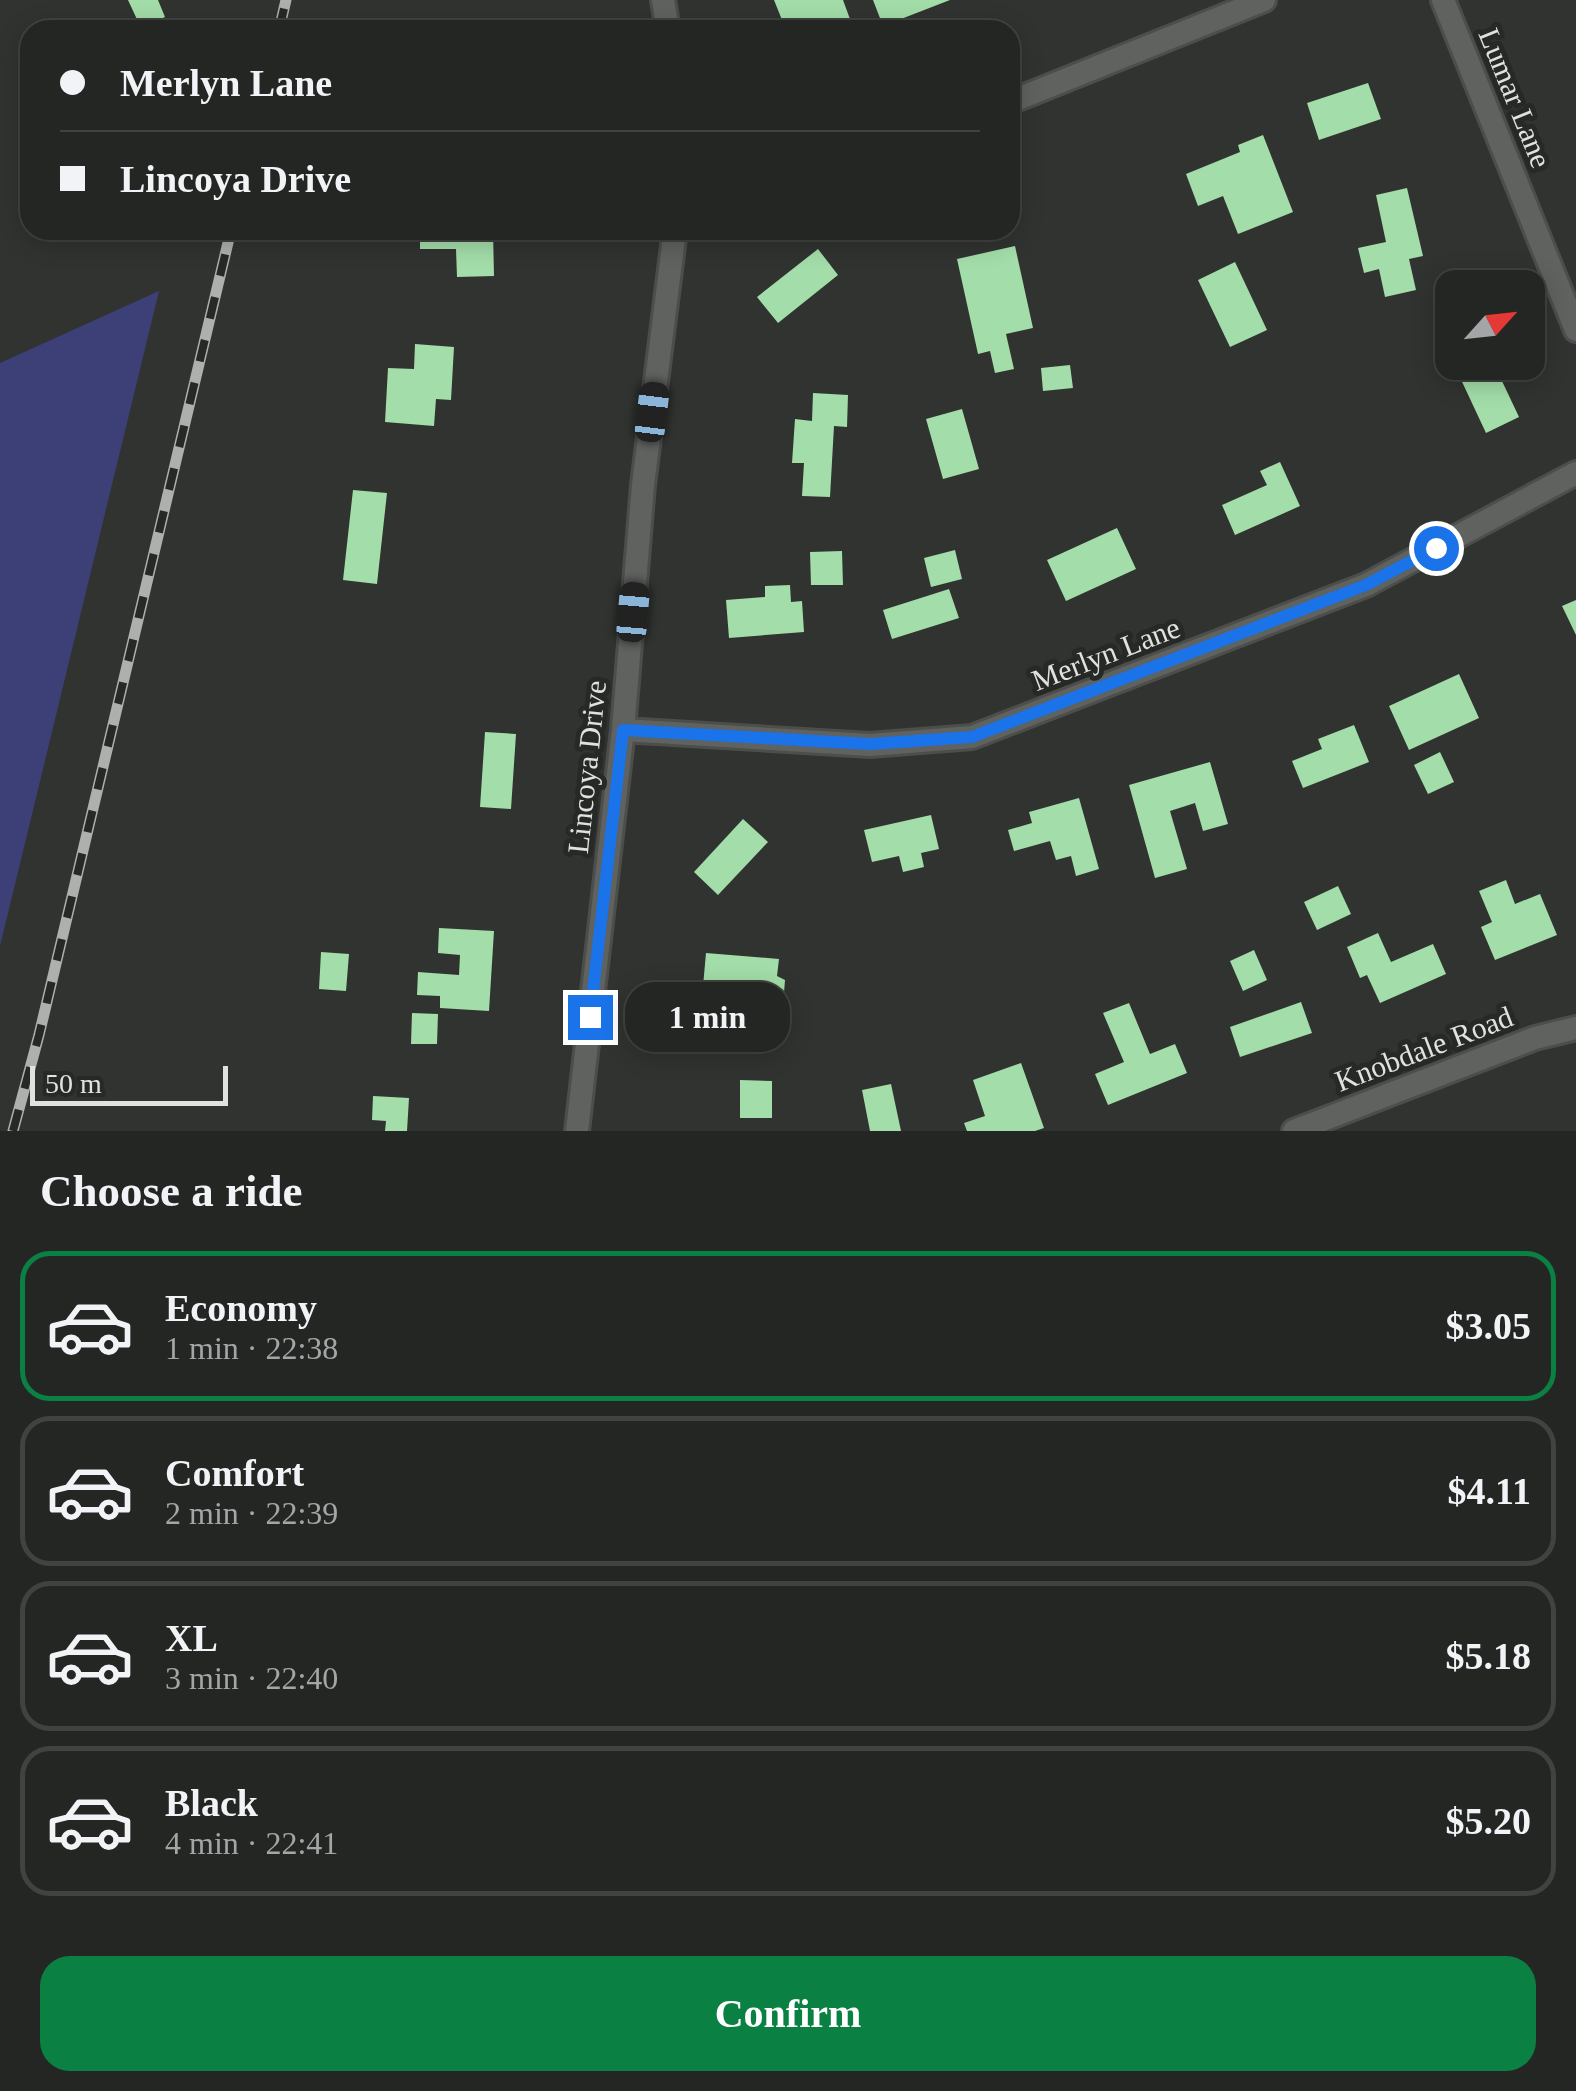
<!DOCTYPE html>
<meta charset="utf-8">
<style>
:root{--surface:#242624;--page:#2c2e2c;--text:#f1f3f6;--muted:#a3a5a6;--line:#414341;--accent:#0b8043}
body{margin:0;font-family:"Times New Roman",serif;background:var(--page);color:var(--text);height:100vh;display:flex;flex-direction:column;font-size:38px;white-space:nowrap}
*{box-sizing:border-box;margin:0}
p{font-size:32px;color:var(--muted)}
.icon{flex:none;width:55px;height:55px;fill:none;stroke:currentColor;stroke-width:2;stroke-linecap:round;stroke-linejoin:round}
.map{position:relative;height:1131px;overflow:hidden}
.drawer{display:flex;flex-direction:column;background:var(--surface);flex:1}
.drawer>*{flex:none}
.guide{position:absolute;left:20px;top:20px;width:1000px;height:220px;border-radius:30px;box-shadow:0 5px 25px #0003,0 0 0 2px var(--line);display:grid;align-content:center;height:220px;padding:0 40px;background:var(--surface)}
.needle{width:65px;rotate:63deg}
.buttons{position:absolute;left:1435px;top:270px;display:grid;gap:20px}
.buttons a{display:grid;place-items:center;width:110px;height:110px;border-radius:20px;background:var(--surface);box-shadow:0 5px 25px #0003,0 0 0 2px var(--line);font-size:50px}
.scale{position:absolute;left:30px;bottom:25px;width:198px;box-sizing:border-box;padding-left:10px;border:5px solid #e0e2e0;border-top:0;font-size:28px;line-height:35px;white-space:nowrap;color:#e0e2e0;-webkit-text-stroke:8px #262926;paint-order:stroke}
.end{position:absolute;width:45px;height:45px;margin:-22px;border:12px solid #1a73e8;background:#fff;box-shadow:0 0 0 5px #fff}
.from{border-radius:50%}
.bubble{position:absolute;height:70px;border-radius:30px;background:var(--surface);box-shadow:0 5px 25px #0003,0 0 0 2px var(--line);font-size:32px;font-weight:600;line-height:70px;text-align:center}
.car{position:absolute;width:30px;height:60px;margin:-30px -15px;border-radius:12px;box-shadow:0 0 8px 2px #0007;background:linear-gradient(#222 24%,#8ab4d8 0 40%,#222 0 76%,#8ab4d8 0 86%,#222 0)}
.guide b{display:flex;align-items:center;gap:35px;height:95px;font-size:38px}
.guide b+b{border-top:2px solid var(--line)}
.guide i{width:25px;height:25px;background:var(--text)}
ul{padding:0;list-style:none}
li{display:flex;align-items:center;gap:30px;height:150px;margin:0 20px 15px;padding:0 20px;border:5px solid var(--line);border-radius:30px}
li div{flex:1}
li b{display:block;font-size:38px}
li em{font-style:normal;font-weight:600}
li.current{border-color:var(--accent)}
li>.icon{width:90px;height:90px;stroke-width:1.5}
h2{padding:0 40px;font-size:45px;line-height:120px}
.primary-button{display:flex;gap:20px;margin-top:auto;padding:20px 40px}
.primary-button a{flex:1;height:115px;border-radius:30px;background:var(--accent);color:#fff;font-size:40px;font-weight:600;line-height:115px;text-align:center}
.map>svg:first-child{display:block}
.green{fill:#3d4076}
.building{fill:#a3dda9}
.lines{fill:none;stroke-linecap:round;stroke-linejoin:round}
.minor-casing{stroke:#4c4e4c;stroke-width:28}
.minor{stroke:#5f625f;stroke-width:22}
.rail-casing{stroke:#aeb0ae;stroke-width:11}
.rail{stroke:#262926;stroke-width:8;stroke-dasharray:22;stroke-linecap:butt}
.route{stroke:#1a73e8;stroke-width:12}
.labels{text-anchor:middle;stroke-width:10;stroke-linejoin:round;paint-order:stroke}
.street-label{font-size:30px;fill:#e0e2e0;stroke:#262926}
</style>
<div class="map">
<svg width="1576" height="1131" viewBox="0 0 1576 1131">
<rect width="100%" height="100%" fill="#303330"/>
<path class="green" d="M159,291L0,946V363Z"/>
<path class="building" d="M128,0H158L165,17L141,28Z
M774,0H843L854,30H786Z
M873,0H950L883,26Z
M487,21L489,30H471L470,23Z
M1368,83L1381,119L1319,140L1307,103Z
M1263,135L1293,212L1238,234L1223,196L1198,206L1186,174L1240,152L1238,145Z
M1407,188L1423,256L1409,259L1416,290L1385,297L1379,269L1364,273L1358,248L1386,242L1376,195Z
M420,230H493L494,276L457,277L456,249H420Z
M1015,246L1033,328L1006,334L1014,369L995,373L990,351L978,354L957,259Z
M818,249L838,275L778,323L757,297Z
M1235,262L1267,330L1230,347L1198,280Z
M415,344L454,347L451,400L436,399L434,426L385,422L388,368L414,369Z
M1474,362H1493L1519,417L1486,433L1457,371Z
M1070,365L1073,388L1043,391L1041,368Z
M813,393L848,395L847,427L834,426L830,497L802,496L804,463H792L795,419L812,421Z
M962,409L979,469L943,479L926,419Z
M1280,462L1300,506L1235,535L1222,505L1267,485L1260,471Z
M353,490L387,493L377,584L343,580Z
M1117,528L1136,569L1066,601L1047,560Z
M955,550L962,579L931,587L924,558Z
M842,551L843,585H811L810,552Z
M790,585L791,602L802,601L804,632L729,638L726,600L765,597V586Z
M949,589L959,618L892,639L883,610Z
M1576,600V635L1562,606Z
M1459,674L1479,718L1409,750L1389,706Z
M1354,725L1369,762L1303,788L1292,761L1322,749L1318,739Z
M485,732L516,734L511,809L480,807Z
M1440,752L1454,782L1428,794L1414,765Z
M1210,762L1228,824L1203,831L1195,803L1170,811L1187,869L1155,878L1129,785Z
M1079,798L1099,869L1076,876L1071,856L1056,860L1050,841L1014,851L1008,830L1032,823L1029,812Z
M931,815L939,849L921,853L924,867L903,872L899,856L872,862L864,830Z
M743,819L768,842L718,895L694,872Z
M1506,880L1515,904L1540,894L1557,935L1495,960L1481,927L1492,922L1479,891Z
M1338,886L1351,914L1317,930L1304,902Z
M439,928L494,931L489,1011L440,1008V996L417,995L418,972L459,975L460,955L438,953Z
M1378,933L1391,962L1433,944L1446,974L1380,1003L1367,975L1360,978L1347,947Z
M1254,950L1267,980L1243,991L1230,961Z
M321,952L349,954L346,991L319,989Z
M706,953L779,959L777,976L785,980L783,1006L773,1005L771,1023L755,1021L754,1036L699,1031Z
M1301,1002L1312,1033L1240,1057L1230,1027Z
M1129,1003L1150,1054L1175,1044L1187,1073L1108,1105L1095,1074L1124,1062L1103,1013Z
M412,1013L438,1014L437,1044H411Z
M1021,1063L1044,1128L1035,1131H967L964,1123L985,1116L973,1080Z
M740,1080L772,1081V1118H740Z
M891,1084L901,1131H870L862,1090Z
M373,1096L409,1098L407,1131H385L386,1121L372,1120Z"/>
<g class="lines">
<defs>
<path id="minor" d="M663,0L668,30
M1443,0L1576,330
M1010,102L1264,0
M623,730L870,745L972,737L1366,585L1576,473
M577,1131L623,730L643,485L675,230
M1294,1131L1535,1038L1576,1028"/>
</defs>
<use href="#minor" class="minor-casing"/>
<use href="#minor" class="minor"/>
<defs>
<path id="rail" d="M279,30L286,0
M13,1131L39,1035L231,230"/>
</defs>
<use href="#rail" class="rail-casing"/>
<use href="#rail" class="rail"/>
</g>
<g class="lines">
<path class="route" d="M590,1017L623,730L870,744L972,737L1366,585L1436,548"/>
</g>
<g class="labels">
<g class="street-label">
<text transform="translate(1515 98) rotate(68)" y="10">Lumar Lane</text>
<text transform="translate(1106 654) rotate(-21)" y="10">Merlyn Lane</text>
<text transform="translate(587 767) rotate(-84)" y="10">Lincoya Drive</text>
<text transform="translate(1424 1049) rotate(-21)" y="10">Knobdale Road</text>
</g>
</g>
</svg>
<div class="buttons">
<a><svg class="needle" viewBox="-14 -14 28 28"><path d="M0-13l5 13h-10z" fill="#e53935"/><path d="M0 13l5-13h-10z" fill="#a3a5a6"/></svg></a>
</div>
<div class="scale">50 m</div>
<i class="end from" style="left:1436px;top:548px"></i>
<i class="end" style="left:590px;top:1017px"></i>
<div class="bubble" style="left:625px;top:982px;width:165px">1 min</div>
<i class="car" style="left:652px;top:412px;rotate:7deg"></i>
<i class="car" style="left:633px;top:612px;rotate:5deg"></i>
<div class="guide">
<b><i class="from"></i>Merlyn Lane</b>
<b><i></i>Lincoya Drive</b>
</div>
</div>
<section class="drawer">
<h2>Choose a ride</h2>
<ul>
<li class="current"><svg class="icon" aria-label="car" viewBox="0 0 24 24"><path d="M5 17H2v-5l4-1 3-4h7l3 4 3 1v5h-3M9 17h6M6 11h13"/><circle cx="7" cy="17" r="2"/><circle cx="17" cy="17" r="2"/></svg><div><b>Economy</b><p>1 min · 22:38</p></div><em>$3.05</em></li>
<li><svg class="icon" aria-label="car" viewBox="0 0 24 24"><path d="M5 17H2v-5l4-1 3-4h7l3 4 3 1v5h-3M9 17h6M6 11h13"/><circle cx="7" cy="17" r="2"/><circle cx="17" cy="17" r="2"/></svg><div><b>Comfort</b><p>2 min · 22:39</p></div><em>$4.11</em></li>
<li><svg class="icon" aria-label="car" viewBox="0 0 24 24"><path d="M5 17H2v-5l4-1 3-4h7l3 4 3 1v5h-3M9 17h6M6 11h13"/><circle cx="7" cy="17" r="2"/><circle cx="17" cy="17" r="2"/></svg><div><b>XL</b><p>3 min · 22:40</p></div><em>$5.18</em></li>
<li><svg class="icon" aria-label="car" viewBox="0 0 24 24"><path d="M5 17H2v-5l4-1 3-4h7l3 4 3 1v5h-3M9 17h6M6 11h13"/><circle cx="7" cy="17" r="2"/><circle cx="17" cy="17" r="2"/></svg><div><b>Black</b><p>4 min · 22:41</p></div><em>$5.20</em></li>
</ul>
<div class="primary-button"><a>Confirm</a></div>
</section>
